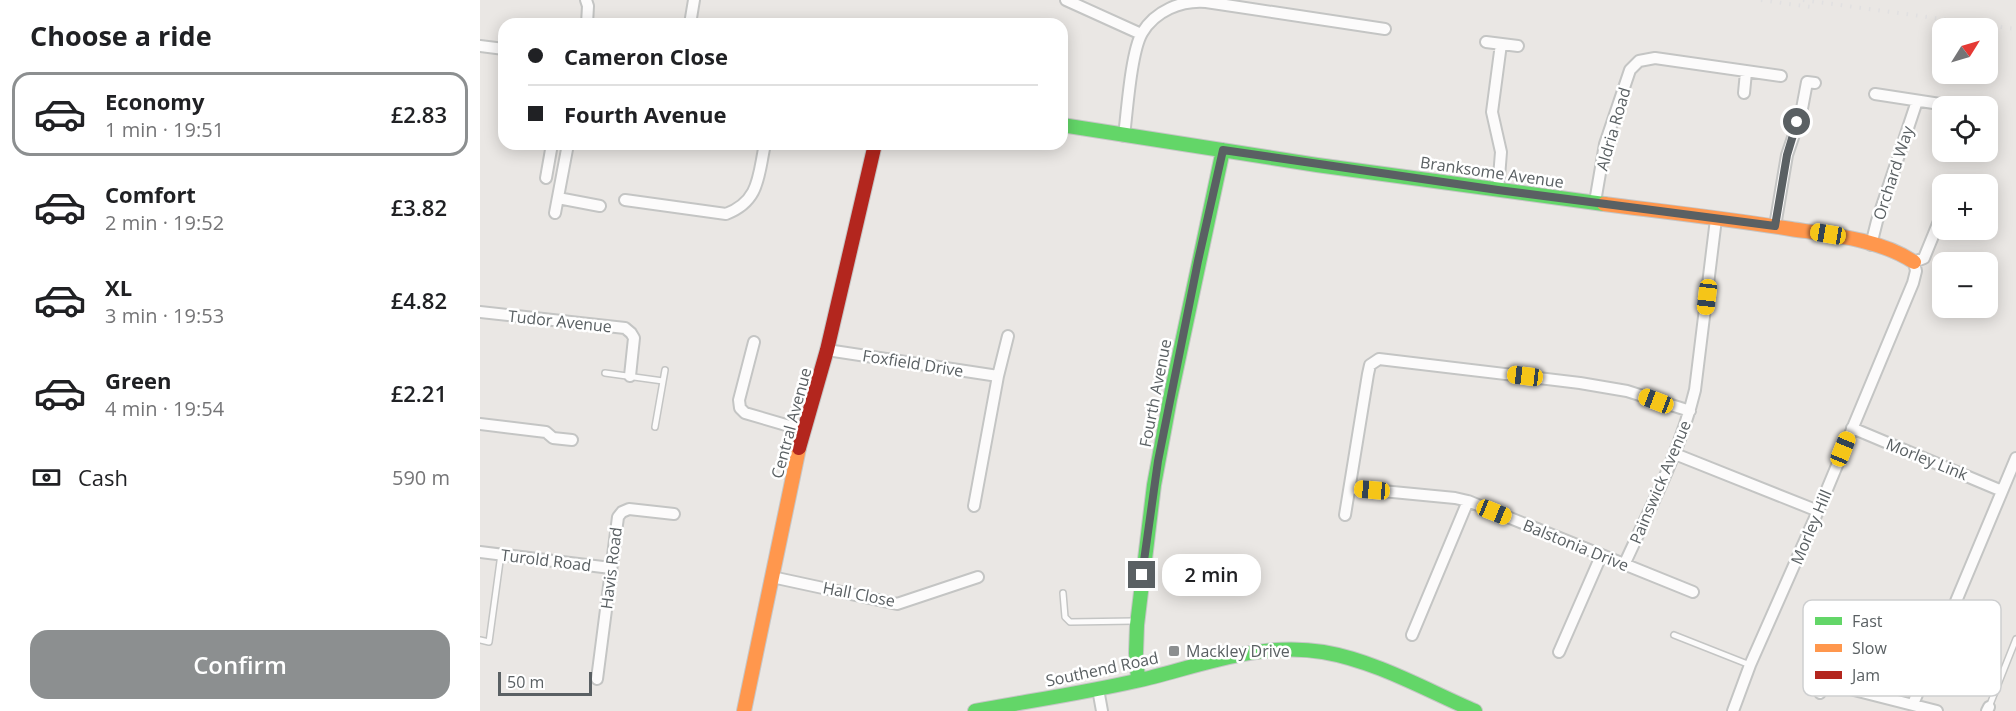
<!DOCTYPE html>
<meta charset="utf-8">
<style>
:root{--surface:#fff;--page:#f6f6f6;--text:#202124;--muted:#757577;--line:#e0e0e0;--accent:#8c8f90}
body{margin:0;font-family:"Open Sans",sans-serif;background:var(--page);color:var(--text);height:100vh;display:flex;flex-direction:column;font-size:22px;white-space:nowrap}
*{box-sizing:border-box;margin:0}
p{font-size:20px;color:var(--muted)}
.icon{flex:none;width:33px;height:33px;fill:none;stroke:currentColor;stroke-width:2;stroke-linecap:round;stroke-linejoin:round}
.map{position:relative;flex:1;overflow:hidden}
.panel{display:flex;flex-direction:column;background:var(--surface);width:480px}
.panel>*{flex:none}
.banner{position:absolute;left:18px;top:18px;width:570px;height:132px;border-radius:18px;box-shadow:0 3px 15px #0003;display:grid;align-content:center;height:132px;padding:0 30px;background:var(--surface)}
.needle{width:39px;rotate:53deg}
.tools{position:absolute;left:1452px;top:18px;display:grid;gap:12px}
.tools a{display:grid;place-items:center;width:66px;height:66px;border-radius:12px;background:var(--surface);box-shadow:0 3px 15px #0003;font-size:30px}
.scale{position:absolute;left:18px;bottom:15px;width:94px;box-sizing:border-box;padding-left:6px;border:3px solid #5a6063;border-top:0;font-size:16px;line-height:21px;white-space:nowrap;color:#5a6063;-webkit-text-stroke:4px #fff;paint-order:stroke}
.end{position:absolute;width:27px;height:27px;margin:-14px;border:8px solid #5a6063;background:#fff;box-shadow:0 0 0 3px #fff}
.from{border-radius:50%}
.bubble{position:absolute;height:42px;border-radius:18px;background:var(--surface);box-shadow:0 3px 15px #0003;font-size:20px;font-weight:600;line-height:42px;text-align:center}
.car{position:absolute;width:18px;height:36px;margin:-18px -9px;border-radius:8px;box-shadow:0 0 4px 2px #0007;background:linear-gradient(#f5c518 24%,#345 0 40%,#f5c518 0 76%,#345 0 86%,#f5c518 0)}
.banner b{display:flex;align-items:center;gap:21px;height:57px;font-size:22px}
.banner b+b{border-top:2px solid var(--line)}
.banner i{width:15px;height:15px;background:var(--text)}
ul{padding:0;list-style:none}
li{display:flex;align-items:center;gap:18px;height:84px;margin:0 12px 9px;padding:0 18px;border:3px solid transparent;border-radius:18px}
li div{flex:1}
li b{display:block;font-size:22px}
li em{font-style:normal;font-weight:600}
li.active{border-color:var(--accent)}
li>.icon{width:54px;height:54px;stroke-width:1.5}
h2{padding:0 30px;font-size:27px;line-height:72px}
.pay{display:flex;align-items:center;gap:15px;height:66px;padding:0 30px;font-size:22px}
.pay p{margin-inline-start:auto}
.action{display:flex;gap:12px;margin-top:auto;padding:12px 30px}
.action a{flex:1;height:69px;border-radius:18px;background:var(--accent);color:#fff;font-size:24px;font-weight:600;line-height:69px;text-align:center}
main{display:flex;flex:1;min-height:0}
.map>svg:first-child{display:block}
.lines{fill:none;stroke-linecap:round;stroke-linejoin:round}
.lane-casing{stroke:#c4c5c4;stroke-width:8}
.street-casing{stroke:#c4c5c4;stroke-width:14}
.fast-casing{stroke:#c6c6c6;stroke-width:16}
.slow-casing{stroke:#c6c6c6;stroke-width:16}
.jam-casing{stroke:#c6c6c6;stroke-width:16}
.lane{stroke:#fcfbfb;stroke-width:5}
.street{stroke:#fcfbfb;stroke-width:10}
.fast{stroke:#63d668;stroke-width:14}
.slow{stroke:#ff974d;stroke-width:14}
.jam{stroke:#b3261e;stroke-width:14}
.rail{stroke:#e1e0e1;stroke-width:4;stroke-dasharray:1.5 8;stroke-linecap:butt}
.route{stroke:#5a6063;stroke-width:8}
.poi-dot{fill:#8c8f90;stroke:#fff;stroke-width:2}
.labels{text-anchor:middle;stroke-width:5;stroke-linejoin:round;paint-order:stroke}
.street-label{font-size:16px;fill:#5a6063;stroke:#fff}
.poi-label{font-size:16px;fill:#5a6063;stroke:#fff;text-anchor:start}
.key{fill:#fff;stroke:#cecfd0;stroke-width:1.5}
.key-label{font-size:16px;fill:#5a6063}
</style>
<main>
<section class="panel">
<h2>Choose a ride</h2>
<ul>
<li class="active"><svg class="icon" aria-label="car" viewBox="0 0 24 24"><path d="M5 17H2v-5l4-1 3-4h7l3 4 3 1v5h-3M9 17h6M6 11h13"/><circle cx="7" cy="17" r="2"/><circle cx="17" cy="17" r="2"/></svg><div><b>Economy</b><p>1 min · 19:51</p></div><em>£2.83</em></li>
<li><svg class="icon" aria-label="car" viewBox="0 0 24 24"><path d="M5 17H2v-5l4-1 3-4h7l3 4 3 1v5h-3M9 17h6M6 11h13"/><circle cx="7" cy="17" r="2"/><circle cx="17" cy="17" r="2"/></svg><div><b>Comfort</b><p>2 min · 19:52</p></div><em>£3.82</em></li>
<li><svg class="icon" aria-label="car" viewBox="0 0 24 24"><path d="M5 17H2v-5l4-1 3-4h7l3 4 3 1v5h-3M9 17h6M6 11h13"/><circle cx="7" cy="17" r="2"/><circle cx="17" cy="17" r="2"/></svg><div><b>XL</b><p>3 min · 19:53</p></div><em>£4.82</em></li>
<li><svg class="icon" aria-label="car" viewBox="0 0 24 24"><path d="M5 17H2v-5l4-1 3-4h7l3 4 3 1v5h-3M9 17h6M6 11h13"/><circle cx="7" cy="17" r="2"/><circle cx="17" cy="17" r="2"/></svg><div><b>Green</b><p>4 min · 19:54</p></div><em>£2.21</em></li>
</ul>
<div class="pay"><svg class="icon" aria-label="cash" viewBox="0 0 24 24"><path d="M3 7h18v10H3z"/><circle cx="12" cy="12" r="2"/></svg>Cash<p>590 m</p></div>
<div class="action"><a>Confirm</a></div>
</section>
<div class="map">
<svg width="1536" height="711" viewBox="0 0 1536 711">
<rect width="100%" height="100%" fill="#eae7e4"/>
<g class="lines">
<defs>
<path id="lane" d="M125,373L183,381
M175,427L185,370
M583,593L585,617L590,622L654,621
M1194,635L1270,665
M0,640L9,642L21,554
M1509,707L1536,639"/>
<path id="street" d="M106,0L108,6L107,24
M586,0L661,34
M210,24L214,0
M1006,42L1038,46
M0,46L24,49
M1264,93L1266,72
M1395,94L1473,106
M644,136C647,112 651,52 662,33C675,11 701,0 726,2L905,29
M66,178L72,144
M1475,184L1476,183
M1018,190L1021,152L1012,112L1021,44
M78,198L120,206
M145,200L246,214C280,201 278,176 285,144
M1115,202L1125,144L1150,70L1159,61L1175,58L1301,76
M75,213L88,144
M1295,226L1307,155L1321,114L1327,82L1335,83
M1391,245L1397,221L1437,101
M0,312L145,328L151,333L154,338L150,376
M274,342L259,400L260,408L265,413L323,430
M347,350L518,376L494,506
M518,376L528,336
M0,424L66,432L73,438L92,440
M1372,428L1522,491
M1195,454L1338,511
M871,488L975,498L988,501L1213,592
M865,515L888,374L890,365L899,359L1100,383L1147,391L1210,411
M0,552L131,568
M1144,565C1170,508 1200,452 1215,390L1236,219
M292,577L417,604L498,577
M932,635L988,501
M1079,652L1121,556
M1347,678L1370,689L1457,711
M117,679L138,517L142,512L149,509L194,514
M618,689L622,711
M1340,693L1356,656
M1433,704L1536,458
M1253,711L1270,665L1338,511L1433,283L1436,271L1434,262L1444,258L1462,214
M1507,711L1509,707"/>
<path id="fast" d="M582,125L837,165L1124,204
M658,680L656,653L657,625L674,485L690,399L743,150
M495,711C549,701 603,693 656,681C717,667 779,641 843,652C896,661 946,690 995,711"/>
<path id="slow" d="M1124,204C1187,212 1249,219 1311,229C1352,235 1399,239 1434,262
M264,711L319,448"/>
<path id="jam" d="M319,448L347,350L395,144"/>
</defs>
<use href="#lane" class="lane-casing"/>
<use href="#street" class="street-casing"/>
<use href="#fast" class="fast-casing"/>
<use href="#slow" class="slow-casing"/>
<use href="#jam" class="jam-casing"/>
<use href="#lane" class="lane"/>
<use href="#street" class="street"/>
<use href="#fast" class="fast"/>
<use href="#slow" class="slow"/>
<use href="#jam" class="jam"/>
<path class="rail" d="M1281,0L1331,7
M1323,0L1536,29"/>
</g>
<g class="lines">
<path class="route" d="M662,575L678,461L718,261L743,150L1018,190L1295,226L1307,155L1317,122"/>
</g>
<rect class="poi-dot" x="688" y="645" width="12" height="12" rx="3"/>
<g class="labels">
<g class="street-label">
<text transform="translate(1133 129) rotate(-74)" y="6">Aldria Road</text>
<text transform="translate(1012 172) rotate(8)" y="6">Branksome Avenue</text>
<text transform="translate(1413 173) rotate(-72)" y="6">Orchard Way</text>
<text transform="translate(80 321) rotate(6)" y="6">Tudor Avenue</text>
<text transform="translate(433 363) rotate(9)" y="6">Foxfield Drive</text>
<text transform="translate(675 393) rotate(-79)" y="6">Fourth Avenue</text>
<text transform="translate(311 423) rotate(-75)" y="6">Central Avenue</text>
<text transform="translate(1447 459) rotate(22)" y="6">Morley Link</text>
<text transform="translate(1180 482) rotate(-67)" y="6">Painswick Avenue</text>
<text transform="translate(1331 527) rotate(-67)" y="6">Morley Hill</text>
<text transform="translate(1096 545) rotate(22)" y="6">Balstonia Drive</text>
<text transform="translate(66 560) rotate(7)" y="6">Turold Road</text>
<text transform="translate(131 568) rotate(-83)" y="6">Havis Road</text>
<text transform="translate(379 594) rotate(11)" y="6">Hall Close</text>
<text transform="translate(622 669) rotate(-12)" y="6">Southend Road</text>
</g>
<g class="poi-label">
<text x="706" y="657">Mackley Drive</text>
</g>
</g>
<rect x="1323" y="600" width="198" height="96" rx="9" class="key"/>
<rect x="1335" y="617" width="27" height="8" fill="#63d668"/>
<rect x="1335" y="644" width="27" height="8" fill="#ff974d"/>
<rect x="1335" y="671" width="27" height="8" fill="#b3261e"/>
<g class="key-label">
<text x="1372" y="627">Fast</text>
<text x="1372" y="654">Slow</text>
<text x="1372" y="681">Jam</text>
</g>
</svg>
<div class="tools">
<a><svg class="needle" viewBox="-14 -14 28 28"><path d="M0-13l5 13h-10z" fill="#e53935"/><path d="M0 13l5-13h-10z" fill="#757577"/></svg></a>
<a><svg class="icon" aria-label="locate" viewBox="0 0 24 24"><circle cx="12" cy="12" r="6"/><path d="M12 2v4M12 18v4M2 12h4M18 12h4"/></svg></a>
<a>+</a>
<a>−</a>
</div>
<div class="scale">50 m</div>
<i class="end from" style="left:1317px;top:122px"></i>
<i class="end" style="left:662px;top:575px"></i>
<div class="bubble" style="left:682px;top:554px;width:99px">2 min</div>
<i class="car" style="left:1348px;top:234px;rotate:280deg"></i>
<i class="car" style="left:1227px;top:297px;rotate:187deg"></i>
<i class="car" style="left:1045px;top:376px;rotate:277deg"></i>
<i class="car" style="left:1176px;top:401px;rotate:291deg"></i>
<i class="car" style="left:1363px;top:449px;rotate:22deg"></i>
<i class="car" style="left:892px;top:490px;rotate:275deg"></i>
<i class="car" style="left:1014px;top:512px;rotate:112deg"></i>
<div class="banner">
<b><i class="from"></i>Cameron Close</b>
<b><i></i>Fourth Avenue</b>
</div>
</div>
</main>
